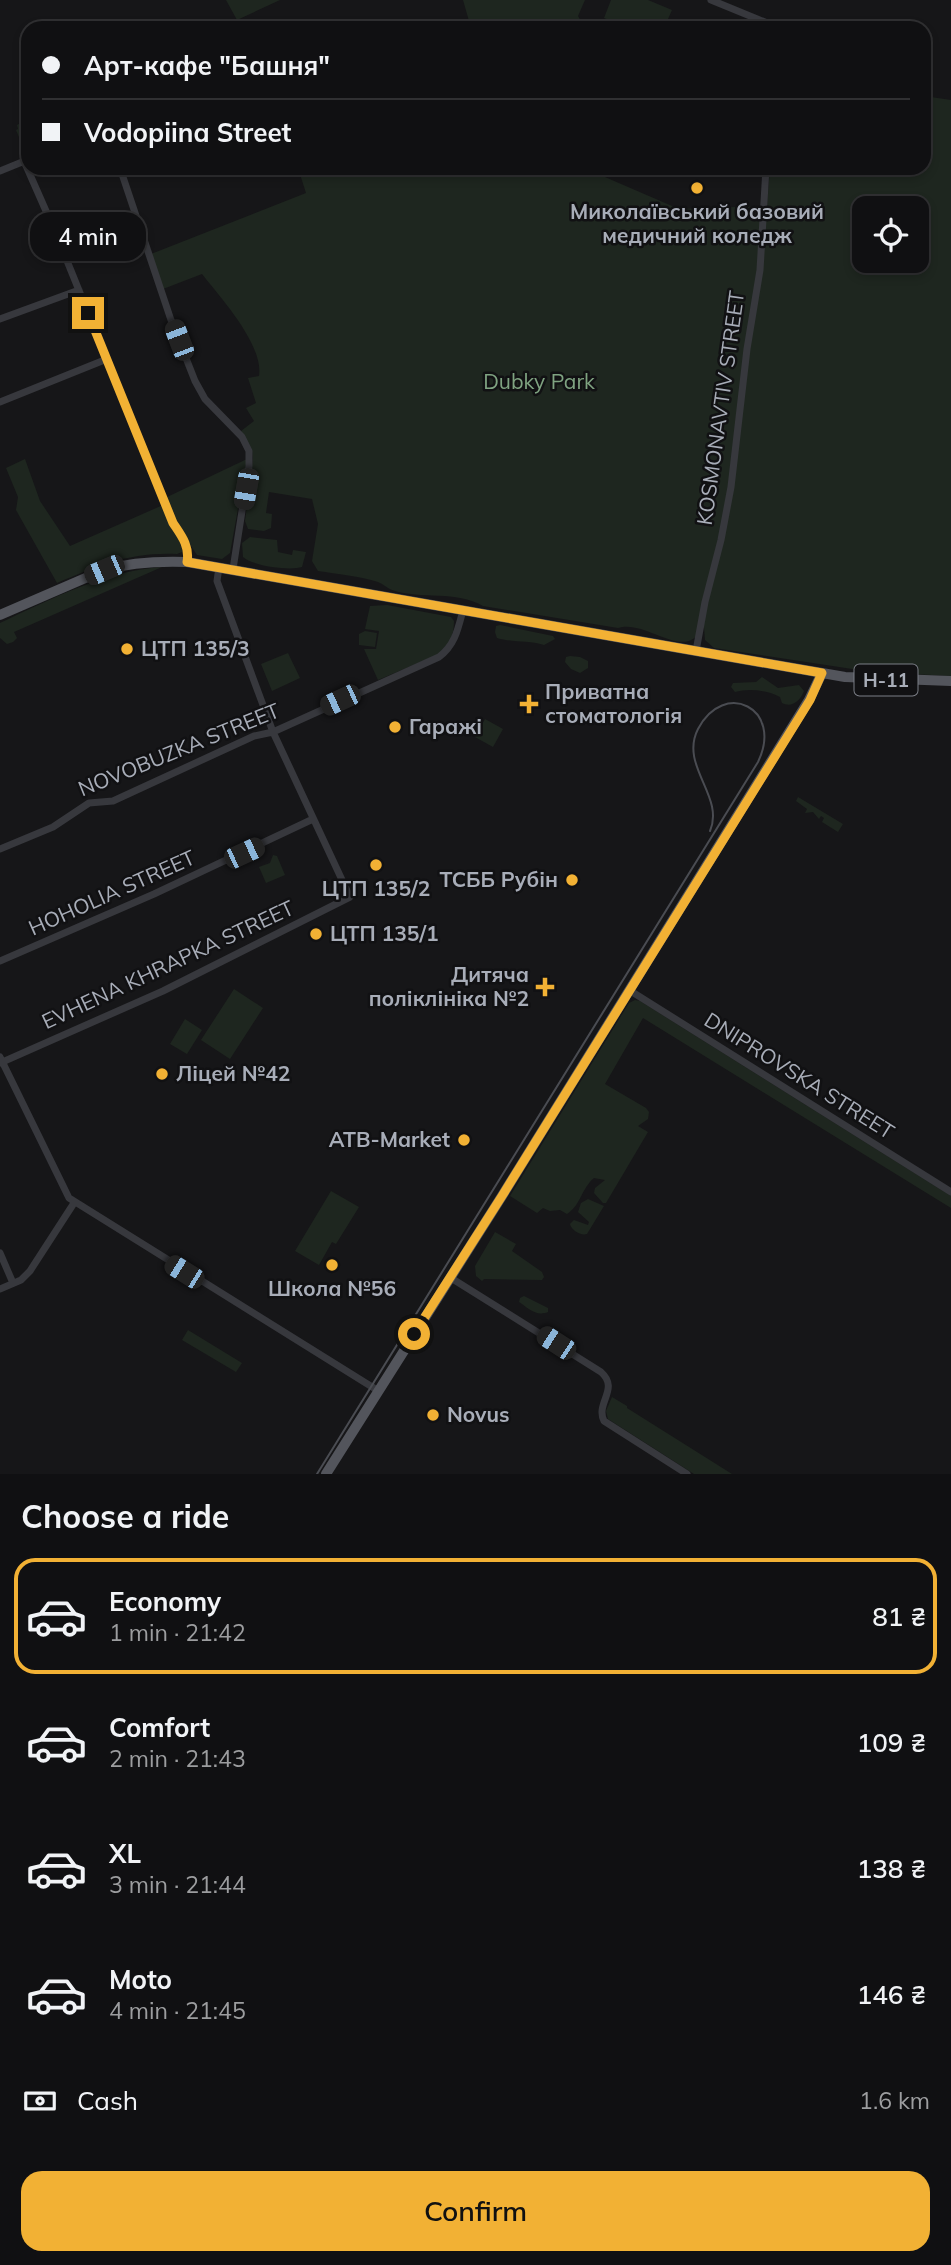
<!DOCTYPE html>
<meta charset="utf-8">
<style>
:root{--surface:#101012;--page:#19191b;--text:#f1f3f6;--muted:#9c9d9f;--line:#303032;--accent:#f2b134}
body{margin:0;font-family:Mulish,sans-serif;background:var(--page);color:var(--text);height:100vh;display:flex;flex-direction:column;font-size:26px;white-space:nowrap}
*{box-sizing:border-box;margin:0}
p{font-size:23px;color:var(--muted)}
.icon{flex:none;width:38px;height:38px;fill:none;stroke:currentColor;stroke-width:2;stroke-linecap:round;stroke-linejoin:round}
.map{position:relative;height:1474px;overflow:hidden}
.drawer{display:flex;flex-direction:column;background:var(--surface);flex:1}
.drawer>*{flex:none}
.guide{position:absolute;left:21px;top:21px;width:910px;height:154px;border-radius:21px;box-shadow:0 4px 10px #0003,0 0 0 2px var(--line);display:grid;align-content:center;height:154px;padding:0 21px;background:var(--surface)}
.fabs{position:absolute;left:852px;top:196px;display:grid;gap:14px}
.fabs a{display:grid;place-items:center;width:77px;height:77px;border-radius:14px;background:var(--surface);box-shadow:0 4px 10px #0003,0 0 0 2px var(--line);font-size:35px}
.end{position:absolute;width:32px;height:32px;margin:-16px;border:9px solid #f2b134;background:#111;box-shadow:0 0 0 4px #111}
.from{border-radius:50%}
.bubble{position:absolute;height:49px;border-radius:21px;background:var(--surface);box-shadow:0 4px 10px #0003,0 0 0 2px var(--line);font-size:23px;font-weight:600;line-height:49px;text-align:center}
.car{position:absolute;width:21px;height:42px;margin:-21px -10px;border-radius:9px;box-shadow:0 0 5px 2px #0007;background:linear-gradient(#222 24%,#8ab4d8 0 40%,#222 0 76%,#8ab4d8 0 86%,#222 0)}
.guide b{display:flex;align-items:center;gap:24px;height:66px;font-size:26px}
.guide b+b{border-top:2px solid var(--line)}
.guide i{width:18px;height:18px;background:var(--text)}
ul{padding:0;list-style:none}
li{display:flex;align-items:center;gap:21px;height:116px;margin:0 14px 10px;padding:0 7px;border:4px solid transparent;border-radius:21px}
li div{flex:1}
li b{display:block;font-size:26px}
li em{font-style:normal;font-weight:600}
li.active{border-color:var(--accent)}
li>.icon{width:63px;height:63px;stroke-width:1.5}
h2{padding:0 21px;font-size:32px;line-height:84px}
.pay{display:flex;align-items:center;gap:18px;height:77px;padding:0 21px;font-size:26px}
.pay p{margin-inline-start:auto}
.cta{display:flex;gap:14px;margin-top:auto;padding:14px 21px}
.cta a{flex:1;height:80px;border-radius:21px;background:var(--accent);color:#111;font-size:28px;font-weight:600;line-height:80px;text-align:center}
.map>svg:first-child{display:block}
.green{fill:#1e261f;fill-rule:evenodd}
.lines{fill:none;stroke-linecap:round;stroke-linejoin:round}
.minor{stroke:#37383d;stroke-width:7}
.major{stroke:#53555c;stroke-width:10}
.tram{stroke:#4a4c52;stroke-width:2}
.route{stroke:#f2b134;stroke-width:9}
.poi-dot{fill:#f2b134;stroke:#111113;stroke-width:2.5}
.labels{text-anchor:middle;stroke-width:5;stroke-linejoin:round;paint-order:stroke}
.shield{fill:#111113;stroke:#7b7e86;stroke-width:2}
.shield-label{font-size:19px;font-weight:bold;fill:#a8adb8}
.poi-label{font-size:21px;font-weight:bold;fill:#a8adb8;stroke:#111113;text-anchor:start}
.park-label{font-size:21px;fill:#7fa381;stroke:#111113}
.street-label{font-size:21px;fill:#a8adb8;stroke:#111113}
</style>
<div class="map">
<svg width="951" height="1474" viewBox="0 0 951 1474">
<rect width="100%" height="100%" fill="#161618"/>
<path class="green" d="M226,0H280L237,20Z
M463,0H585L578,16L585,28H471Z
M611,0H648L672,10L664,28H628L604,18Z
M924,96L951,100V676L872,672L714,648L705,640L704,627C701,631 697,637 693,639C674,651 642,620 618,628L483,606C456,590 422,600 392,590C387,588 383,584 378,582C360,576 337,574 318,571L312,561L318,524L312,499L269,492L266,513L272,514L271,528L264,531L248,529L245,521L253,458L252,450L241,431L254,421L246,408L256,403L248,378L259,376C264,345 220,297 202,274L163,289L151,254L306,193L298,168H591V171L679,209L767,206L770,168H924ZM864,208H917V261H864Z
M28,119V156H27L16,130L18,129L17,125Z
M25,459L40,501L70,546L163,505L184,547L182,552L177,554C130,552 100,565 57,583L16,510L18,497L6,468Z
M247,459L230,553L222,559L197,555L179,528L165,498Z
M250,537L277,540L278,552L292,555L293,550L306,552L302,567C290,571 253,566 243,557L242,543Z
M162,567L14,632L17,638L13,642L7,644L0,638V623C51,599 105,571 162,567Z
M387,605L451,617L454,621C454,636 449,646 437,655L378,680L364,649H376L379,631L365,629L370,606Z
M500,625L553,636L555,639L544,645C528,640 514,643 497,638L495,632L496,626Z
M365,631L377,633L375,647L359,645V634Z
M288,653L300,678L272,691L261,664Z
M570,656L580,657L588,661V668L580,673L571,669L565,662L566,657Z
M762,677L778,688L799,685L804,691C800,701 792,708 782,703L780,697C767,690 748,688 735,692L731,687L733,683L756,682Z
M485,719L503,729L493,747L475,737Z
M798,797L843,824L838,832L822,822L824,818L821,816L819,819L813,812L805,813L807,809L796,801Z
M273,855L277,856L285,875L266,883L259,867L270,863Z
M234,989L263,1008L230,1059L201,1040Z
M635,1000L640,1001L951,1196V1208L643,1018L605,1084L646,1108L649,1112L648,1119L638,1126L648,1132L606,1203H603L594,1193L595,1188L605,1180L594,1178C581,1189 581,1205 567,1214L560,1210L550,1211L543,1208L537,1213L510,1196L629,1003Z
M185,1019L202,1030L187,1054L170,1044Z
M331,1191L359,1207L336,1244L332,1242L319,1265L295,1251Z
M588,1199L604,1206L587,1234C581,1236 571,1230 570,1224L574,1220L588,1225L589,1222L578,1212L581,1203Z
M495,1232L516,1244L512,1251L542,1272L544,1277L542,1280L484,1279L482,1281L476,1276L475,1266Z
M524,1296L548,1308V1312C536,1317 528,1308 519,1302L520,1298Z
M188,1330L242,1363L236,1372L182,1340Z
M612,1397L627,1406V1408L732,1474H694L608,1419L606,1411Z"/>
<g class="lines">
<path class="minor" d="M711,0L772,25V28
M24,161L57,236L173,523L187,546V562
M120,168L171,320L195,381L205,399L242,437L249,451V466L233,569
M0,171L27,160
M0,319L79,290
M0,402L107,359
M696,651L705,602L721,540L731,487L747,349L760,270L766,168
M0,849L53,827L89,803L113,801L254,736L273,732L439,657C455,645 458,629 463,610
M0,961L154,894L313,819
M629,990L951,1192
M0,1057L69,1198L377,1390
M0,1063L163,991L350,897L273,732L217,581L219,567
M0,1253L13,1283
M451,1278L601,1372C620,1389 595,1403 604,1421L687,1474
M0,1289L21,1280L30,1271L74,1203"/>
<path class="major" d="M0,615L104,570C132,562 158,561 187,562L845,677L951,681
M326,1474L502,1196L809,700L822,673"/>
<path class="tram" d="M317,1474L758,762C784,708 724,679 698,729C679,766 725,796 710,831"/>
</g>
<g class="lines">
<path class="route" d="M88,313L173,523C181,535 190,546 187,562L822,673L810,700L502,1196L414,1334"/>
</g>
<g class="poi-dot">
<circle cx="697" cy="188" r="7"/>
<circle cx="127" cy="649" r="7"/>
<path d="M525.5 693.5h7v7h7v7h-7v7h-7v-7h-7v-7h7z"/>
<circle cx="395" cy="727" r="7"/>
<circle cx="376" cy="865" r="7"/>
<circle cx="572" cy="880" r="7"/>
<circle cx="316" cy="934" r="7"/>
<path d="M541.5 976.5h7v7h7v7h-7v7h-7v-7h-7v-7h7z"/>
<circle cx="162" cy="1074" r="7"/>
<circle cx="464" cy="1140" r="7"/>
<circle cx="332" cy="1265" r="7"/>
<circle cx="433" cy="1415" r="7"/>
</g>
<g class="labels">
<rect class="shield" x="854.5" y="664.5" width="63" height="31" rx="5"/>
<g class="shield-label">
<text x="886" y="687">Н-11</text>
</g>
<g class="poi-label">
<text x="697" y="219" text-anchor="middle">Миколаївський базовий<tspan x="697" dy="24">медичний коледж</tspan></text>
<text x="141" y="656">ЦТП 135/3</text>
<text x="545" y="699">Приватна<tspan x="545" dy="24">стоматологія</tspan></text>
<text x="409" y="734">Гаражі</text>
<text x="558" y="887" text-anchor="end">ТСББ Рубін</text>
<text x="376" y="896" text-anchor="middle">ЦТП 135/2</text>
<text x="330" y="941">ЦТП 135/1</text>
<text x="529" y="982" text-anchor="end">Дитяча<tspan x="529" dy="24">поліклініка №2</tspan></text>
<text x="176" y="1081">Ліцей №42</text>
<text x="450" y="1147" text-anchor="end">ATB-Market</text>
<text x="332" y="1296" text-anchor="middle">Школа №56</text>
<text x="447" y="1422">Novus</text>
</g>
<g class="park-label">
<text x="539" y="389">Dubky Park</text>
</g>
<g class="street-label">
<text transform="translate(721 408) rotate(-82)" y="7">KOSMONAVTIV STREET</text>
<text transform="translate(179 750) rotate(-22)" y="7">NOVOBUZKA STREET</text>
<text transform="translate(112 893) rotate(-24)" y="7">HOHOLIA STREET</text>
<text transform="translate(168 965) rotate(-25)" y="7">EVHENA KHRAPKA STREET</text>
<text transform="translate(799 1076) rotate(32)" y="7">DNIPROVSKA STREET</text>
</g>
</g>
</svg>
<div class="fabs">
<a><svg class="icon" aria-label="locate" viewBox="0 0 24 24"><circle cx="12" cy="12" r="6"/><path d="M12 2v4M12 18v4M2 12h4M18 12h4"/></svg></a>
</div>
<i class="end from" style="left:414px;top:1334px"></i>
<i class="end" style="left:88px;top:313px"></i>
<div class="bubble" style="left:30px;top:212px;width:116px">4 min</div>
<i class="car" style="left:179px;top:340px;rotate:339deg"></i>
<i class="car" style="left:246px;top:489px;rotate:190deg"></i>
<i class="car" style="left:104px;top:570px;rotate:247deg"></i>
<i class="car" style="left:340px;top:700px;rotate:245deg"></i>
<i class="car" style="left:244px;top:853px;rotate:65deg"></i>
<i class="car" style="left:184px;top:1272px;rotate:302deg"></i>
<i class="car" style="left:556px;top:1343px;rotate:303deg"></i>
<div class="guide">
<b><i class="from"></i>Арт-кафе &quot;Башня&quot;</b>
<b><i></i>Vodopiina Street</b>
</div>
</div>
<section class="drawer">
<h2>Choose a ride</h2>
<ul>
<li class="active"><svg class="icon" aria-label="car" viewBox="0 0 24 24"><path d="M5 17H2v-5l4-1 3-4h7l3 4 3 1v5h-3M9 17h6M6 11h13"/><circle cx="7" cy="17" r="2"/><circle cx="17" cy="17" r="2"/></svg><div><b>Economy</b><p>1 min · 21:42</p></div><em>81 ₴</em></li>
<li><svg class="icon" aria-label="car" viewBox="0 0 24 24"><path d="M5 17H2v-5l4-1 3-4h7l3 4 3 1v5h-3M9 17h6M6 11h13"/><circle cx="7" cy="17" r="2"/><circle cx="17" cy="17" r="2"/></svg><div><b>Comfort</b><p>2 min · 21:43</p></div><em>109 ₴</em></li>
<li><svg class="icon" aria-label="car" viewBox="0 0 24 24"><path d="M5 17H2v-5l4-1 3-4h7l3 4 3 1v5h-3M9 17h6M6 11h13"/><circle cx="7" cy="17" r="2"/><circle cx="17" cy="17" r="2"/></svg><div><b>XL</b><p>3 min · 21:44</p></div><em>138 ₴</em></li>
<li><svg class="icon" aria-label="car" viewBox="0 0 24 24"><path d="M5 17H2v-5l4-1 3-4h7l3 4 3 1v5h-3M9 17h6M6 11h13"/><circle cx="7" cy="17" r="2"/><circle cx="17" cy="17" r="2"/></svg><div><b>Moto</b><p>4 min · 21:45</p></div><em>146 ₴</em></li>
</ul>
<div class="pay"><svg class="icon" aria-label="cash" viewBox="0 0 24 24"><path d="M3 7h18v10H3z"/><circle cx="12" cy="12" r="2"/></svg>Cash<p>1.6 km</p></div>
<div class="cta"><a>Confirm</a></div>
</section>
